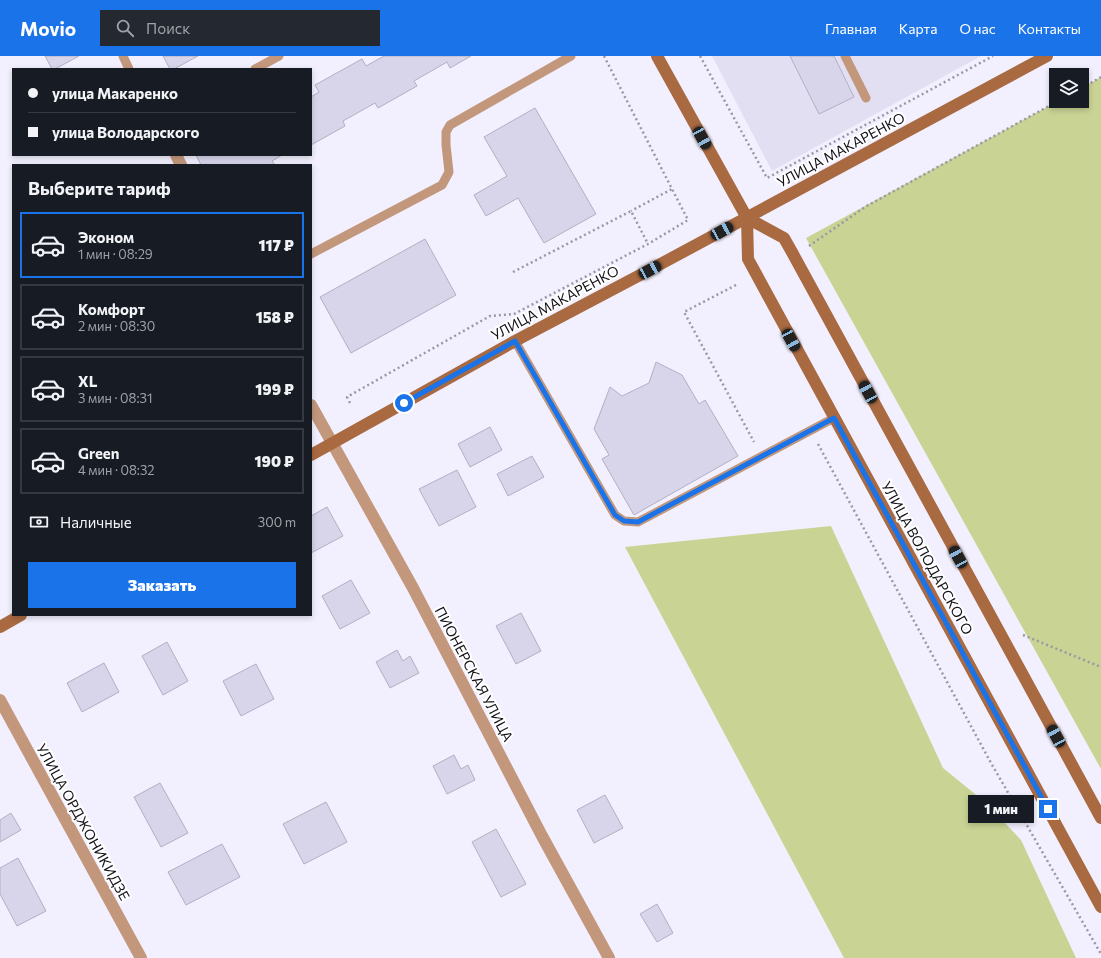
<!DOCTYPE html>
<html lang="ru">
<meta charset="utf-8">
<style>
:root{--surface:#171b24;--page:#242831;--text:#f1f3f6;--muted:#9ea1a6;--line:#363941;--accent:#1a73e8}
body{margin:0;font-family:Commissioner,sans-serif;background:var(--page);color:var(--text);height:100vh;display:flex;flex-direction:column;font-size:15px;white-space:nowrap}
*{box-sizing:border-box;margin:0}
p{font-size:13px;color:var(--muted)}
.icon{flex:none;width:22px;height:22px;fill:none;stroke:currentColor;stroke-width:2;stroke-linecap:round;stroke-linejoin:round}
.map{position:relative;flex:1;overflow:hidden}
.details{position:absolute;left:12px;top:108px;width:300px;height:452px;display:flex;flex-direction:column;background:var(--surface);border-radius:0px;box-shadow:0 2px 6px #0003}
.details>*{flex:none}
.top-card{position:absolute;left:12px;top:12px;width:300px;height:88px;border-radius:0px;box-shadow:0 2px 6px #0003;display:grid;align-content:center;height:88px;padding:0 16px;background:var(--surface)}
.controls{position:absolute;left:1049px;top:12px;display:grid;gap:8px}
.controls a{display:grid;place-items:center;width:40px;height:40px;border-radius:0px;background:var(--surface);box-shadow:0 2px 6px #0003;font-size:20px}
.end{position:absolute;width:18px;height:18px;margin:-9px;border:5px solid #1a73e8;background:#fff;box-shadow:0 0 0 2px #fff}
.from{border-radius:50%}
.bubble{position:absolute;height:28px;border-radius:0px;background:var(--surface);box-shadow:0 2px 6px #0003;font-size:13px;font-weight:800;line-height:28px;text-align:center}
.car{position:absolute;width:12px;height:24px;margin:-12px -6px;border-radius:5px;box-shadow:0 0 3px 1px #0007;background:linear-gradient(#222 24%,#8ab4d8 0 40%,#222 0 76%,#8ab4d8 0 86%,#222 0)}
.top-card b{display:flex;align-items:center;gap:14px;height:38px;font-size:15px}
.top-card b+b{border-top:1px solid var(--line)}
.top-card i{width:10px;height:10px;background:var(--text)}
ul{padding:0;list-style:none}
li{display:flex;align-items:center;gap:12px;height:66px;margin:0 8px 6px;padding:0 8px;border:2px solid var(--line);border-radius:0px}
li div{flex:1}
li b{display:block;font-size:15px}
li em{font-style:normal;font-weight:800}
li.active{border-color:var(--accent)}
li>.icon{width:36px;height:36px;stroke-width:1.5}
h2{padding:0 16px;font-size:18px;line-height:48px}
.pay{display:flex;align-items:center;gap:10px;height:44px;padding:0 16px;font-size:15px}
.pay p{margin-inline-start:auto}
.primary-button{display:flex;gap:8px;margin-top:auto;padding:8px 16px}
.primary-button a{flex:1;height:46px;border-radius:0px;background:var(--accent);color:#fff;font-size:16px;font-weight:800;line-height:46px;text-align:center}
header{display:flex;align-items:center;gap:24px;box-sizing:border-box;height:56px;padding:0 20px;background:var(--accent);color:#fff}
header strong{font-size:19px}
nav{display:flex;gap:22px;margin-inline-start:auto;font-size:14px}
.search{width:280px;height:36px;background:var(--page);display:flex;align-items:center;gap:10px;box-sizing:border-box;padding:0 14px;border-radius:0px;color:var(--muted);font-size:15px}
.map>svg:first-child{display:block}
.built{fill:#e2dff2}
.green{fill:#c9d394}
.building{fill:#d8d5eb;stroke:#b1afc4}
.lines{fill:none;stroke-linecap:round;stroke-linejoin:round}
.path{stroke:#9998a3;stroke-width:2.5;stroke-dasharray:2 3;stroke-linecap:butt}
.lane{stroke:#c3977c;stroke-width:9}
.street{stroke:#c3977c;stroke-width:12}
.secondary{stroke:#a96a41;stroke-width:12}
.route{stroke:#1a73e8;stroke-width:5}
.labels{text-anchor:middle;stroke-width:4;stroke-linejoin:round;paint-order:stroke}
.street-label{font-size:14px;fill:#131219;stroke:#fff}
</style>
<header>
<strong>Movio</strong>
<div class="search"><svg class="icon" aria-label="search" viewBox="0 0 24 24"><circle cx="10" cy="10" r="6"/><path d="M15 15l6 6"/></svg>Поиск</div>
<nav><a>Главная</a><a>Карта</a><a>О нас</a><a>Контакты</a></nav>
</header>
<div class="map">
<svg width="1101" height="902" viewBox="0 0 1101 902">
<rect width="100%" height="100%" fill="#f2f0fe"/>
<path class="built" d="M712,0H981L772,115Z"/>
<path class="green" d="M1101,21V713L806,182L1058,45H1082V32Z
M831,470L943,712L986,747L1021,784L1076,902H844L625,491Z"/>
<path class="building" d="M45,0H79L55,13H52Z
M163,0H198L174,13H170Z
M384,0H471L450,12L447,6L414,25L417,30L378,52L375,47L343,65L345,70L311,89V41L319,36L315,29L362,3L366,10Z
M790,0H834L854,41L819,58Z
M535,52L596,158L544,187L518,142L486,160L474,139L507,120L484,81Z
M196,99H282L272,105L275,109H201Z
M425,183L456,239L351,297L320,241Z
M656,306L682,319L699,348L705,344L738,400L634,459L602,403L609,399L594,373L610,331L622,340L649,327Z
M490,371L502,394L470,411L458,388Z
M532,400L544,421L508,440L497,418Z
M457,414L476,451L439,470L419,433Z
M327,451L343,480L311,497V460Z
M351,524L370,557L340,573L322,540Z
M521,557L541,595L516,608L496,570Z
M167,586L188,625L163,639L142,600Z
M397,594L403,605L410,600L419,617L390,632L376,606Z
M104,607L119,636L82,656L67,627Z
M256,608L274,643L241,660L223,625Z
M454,699L461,713L468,709L475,724L447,738L433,710Z
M160,727L188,777L161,791L134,741Z
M605,739L623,772L594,787L577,754Z
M326,746L347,786L304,808L283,768Z
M11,757L21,774L0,786V764Z
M496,773L526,828L501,841L472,786Z
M222,788L240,821L186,849L168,816Z
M18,802L46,855L17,870L0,838V812Z
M657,848L673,877L657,886L640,858Z"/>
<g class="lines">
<path class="path" d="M604,0L672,133L631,155
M700,0L767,122L993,0
M1082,32L1101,21
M809,190L865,151L1058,45
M513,216L631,155L648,188
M736,229L684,256L754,386
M350,347L347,341L490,260L514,258L648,188L688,164L672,133
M818,388L991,707L1101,898
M1023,579L1101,611"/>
<path class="lane" d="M123,0L129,13
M845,0L866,42
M255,13L279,0
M311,198L442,129L449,116L446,89V76L450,69L571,0
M515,285L615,459L624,465L638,466L834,362"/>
<path class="street" d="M176,99L181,109
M311,349L413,532L542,780L609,902
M0,644L141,902"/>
<path class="secondary" d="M657,0L747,162L748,203L1101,851
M747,162L784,182L793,198L1101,762
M311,399L515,285L642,218L1047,0
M0,571L21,559"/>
</g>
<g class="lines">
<path class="route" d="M404,347L515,285L615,459L624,465L638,466L834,362L1048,753"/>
</g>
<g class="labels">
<g class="street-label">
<text transform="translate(841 94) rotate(-28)" y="5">УЛИЦА МАКАРЕНКО</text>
<text transform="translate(555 247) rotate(-28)" y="5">УЛИЦА МАКАРЕНКО</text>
<text transform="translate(927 502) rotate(61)" y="5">УЛИЦА ВОЛОДАРСКОГО</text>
<text transform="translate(474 618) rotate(62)" y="5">ПИОНЕРСКАЯ УЛИЦА</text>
<text transform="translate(83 766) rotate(61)" y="5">УЛИЦА ОРДЖОНИКИДЗЕ</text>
</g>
</g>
</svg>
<div class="controls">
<a><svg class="icon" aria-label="layers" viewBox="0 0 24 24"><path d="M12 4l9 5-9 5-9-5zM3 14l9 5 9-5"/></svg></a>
</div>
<i class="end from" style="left:404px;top:347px"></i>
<i class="end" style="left:1048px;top:753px"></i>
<div class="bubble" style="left:968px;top:739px;width:66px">1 мин</div>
<i class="car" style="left:702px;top:82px;rotate:151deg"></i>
<i class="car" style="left:722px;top:175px;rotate:61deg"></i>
<i class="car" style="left:650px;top:214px;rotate:62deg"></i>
<i class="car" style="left:791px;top:284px;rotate:151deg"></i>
<i class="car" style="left:868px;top:336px;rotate:331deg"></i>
<i class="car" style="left:958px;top:501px;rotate:331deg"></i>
<i class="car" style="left:1056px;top:680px;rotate:331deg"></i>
<div class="top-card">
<b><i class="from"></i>улица Макаренко</b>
<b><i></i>улица Володарского</b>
</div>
<section class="details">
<h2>Выберите тариф</h2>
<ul>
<li class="active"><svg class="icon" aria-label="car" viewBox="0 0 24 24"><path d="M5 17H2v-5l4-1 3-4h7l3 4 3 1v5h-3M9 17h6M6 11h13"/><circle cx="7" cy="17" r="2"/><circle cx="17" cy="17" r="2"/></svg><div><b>Эконом</b><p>1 мин · 08:29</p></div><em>117 ₽</em></li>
<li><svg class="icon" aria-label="car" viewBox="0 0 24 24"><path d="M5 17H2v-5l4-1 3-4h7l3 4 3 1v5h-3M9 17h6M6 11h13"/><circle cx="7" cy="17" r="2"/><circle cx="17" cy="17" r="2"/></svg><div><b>Комфорт</b><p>2 мин · 08:30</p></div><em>158 ₽</em></li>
<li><svg class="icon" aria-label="car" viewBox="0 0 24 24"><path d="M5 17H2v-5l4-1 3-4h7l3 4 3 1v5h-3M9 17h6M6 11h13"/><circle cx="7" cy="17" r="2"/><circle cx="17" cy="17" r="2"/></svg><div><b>XL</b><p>3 мин · 08:31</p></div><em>199 ₽</em></li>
<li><svg class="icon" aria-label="car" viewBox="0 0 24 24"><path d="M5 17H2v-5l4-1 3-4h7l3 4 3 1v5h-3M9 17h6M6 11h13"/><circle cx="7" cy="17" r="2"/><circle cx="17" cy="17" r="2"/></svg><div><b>Green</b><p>4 мин · 08:32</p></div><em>190 ₽</em></li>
</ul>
<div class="pay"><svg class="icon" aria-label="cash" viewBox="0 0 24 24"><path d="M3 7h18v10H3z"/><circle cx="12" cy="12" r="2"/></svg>Наличные<p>300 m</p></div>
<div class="primary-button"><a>Заказать</a></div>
</section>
</div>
